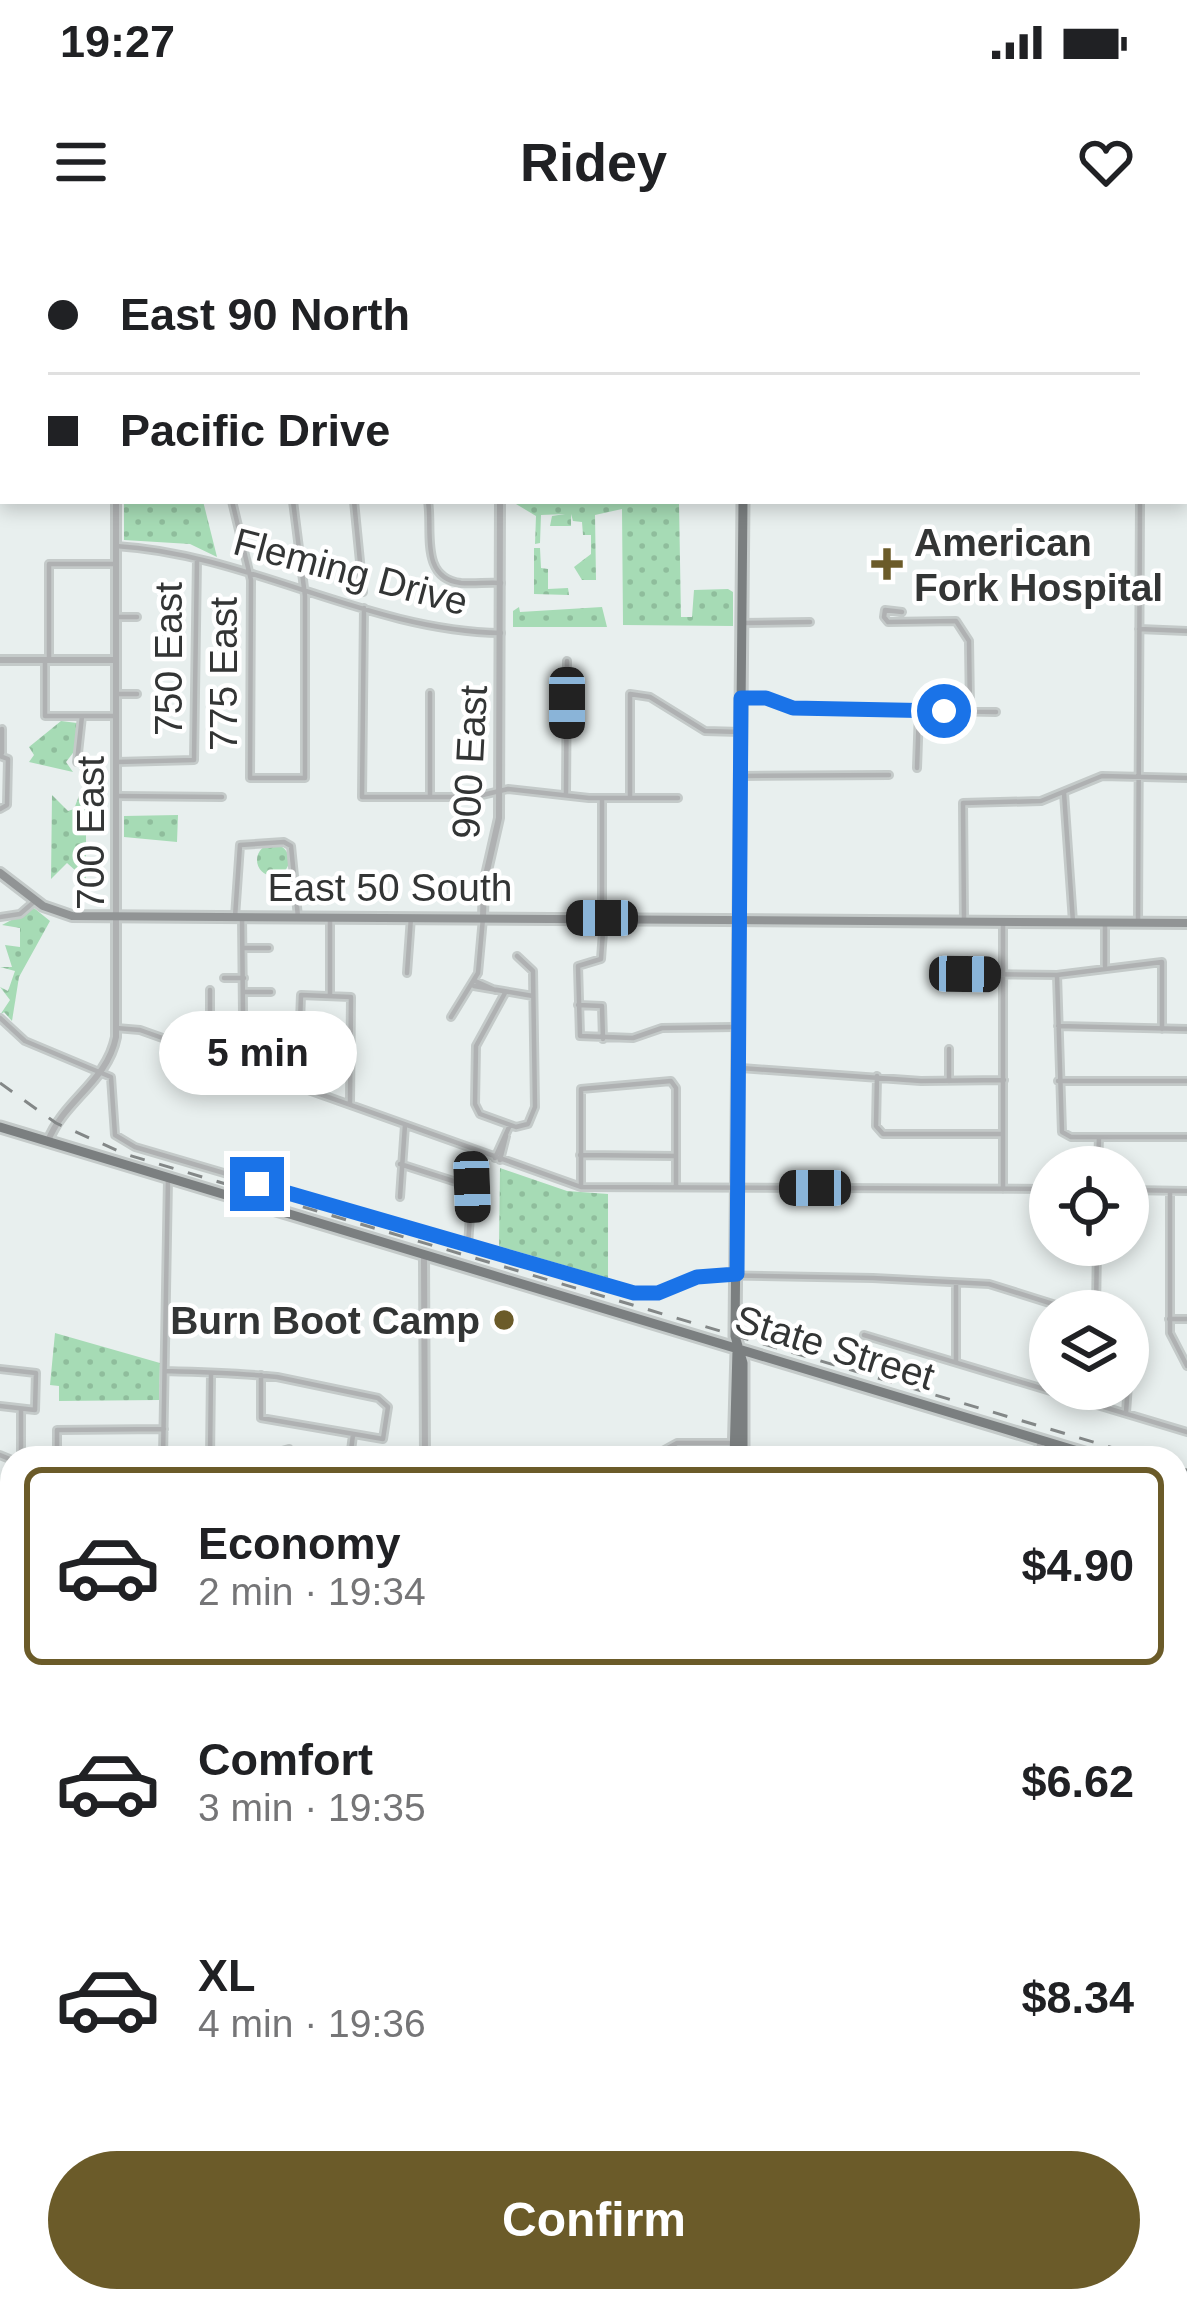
<!DOCTYPE html>
<meta charset="utf-8">
<style>
:root{--surface:#fff;--page:#f2f2f2;--text:#202124;--muted:#757577;--line:#e0e0e0;--accent:#6b5b29}
body{margin:0;font-family:Helvetica,sans-serif;background:var(--page);color:var(--text);height:100vh;display:flex;flex-direction:column;font-size:45px;white-space:nowrap}
*{box-sizing:border-box;margin:0}
p{font-size:39px;color:var(--muted)}
.icon{flex:none;width:66px;height:66px;fill:none;stroke:currentColor;stroke-width:2;stroke-linecap:round;stroke-linejoin:round}
.map{position:relative;flex:1;overflow:hidden}
.details{position:absolute;left:0px;top:1206px;width:1188px;height:867px;display:flex;flex-direction:column;background:var(--surface);border-radius:36px 36px 0 0;box-shadow:0 6px 18px #0003}
.details>*{flex:none}
.top-card{position:absolute;left:0px;top:0px;width:1188px;height:264px;box-shadow:0 6px 18px #0003;display:grid;align-content:center;height:264px;padding:0 48px;background:var(--surface)}
.tools{position:absolute;left:1029px;top:906px;display:grid;gap:24px}
.tools a{display:grid;place-items:center;width:120px;height:120px;border-radius:50%;background:var(--surface);box-shadow:0 6px 18px #0003;font-size:60px}
.end{position:absolute;width:54px;height:54px;margin:-27px;border:15px solid #1a73e8;background:#fff;box-shadow:0 0 0 6px #fff}
.from{border-radius:50%}
.bubble{position:absolute;height:84px;border-radius:42px;background:var(--surface);box-shadow:0 6px 18px #0003;font-size:39px;font-weight:800;line-height:84px;text-align:center}
.car{position:absolute;width:36px;height:72px;margin:-36px -18px;border-radius:15px;box-shadow:0 0 9px 3px #0007;background:linear-gradient(#222 24%,#8ab4d8 0 40%,#222 0 76%,#8ab4d8 0 86%,#222 0)}
.top-card b{display:flex;align-items:center;gap:42px;height:114px;font-size:45px}
.top-card b+b{border-top:3px solid var(--line)}
.top-card i{width:30px;height:30px;background:var(--text)}
ul{padding:21px 0 0;list-style:none}
li{display:flex;align-items:center;gap:36px;height:198px;margin:0 24px 18px;padding:0 24px;border:6px solid transparent;border-radius:18px}
li div{flex:1}
li b{display:block;font-size:45px}
li em{font-style:normal;font-weight:800}
li.current{border-color:var(--accent)}
li>.icon{width:108px;height:108px;stroke-width:1.5}
.action{display:flex;gap:24px;margin-top:auto;padding:24px 48px}
.action a{flex:1;height:138px;border-radius:72px;background:var(--accent);color:#fff;font-size:48px;font-weight:800;line-height:138px;text-align:center}
.status{display:flex;justify-content:space-between;align-items:center;height:84px;padding:0 60px;background:var(--surface);direction:ltr}
.status svg{height:33px;fill:currentColor}
header{display:flex;justify-content:space-between;align-items:center;height:156px;padding:0 48px;background:var(--surface);font-size:54px;font-weight:800}
.map>svg:first-child{display:block}
.green{fill:url(#green-dots)}
.lines{fill:none;stroke-linecap:round;stroke-linejoin:round}
.minor-casing{stroke:#c4cac9;stroke-width:10}
.tertiary-casing{stroke:#c4cac9;stroke-width:12}
.secondary-casing{stroke:#c4cac9;stroke-width:14}
.primary-casing{stroke:#c4cac9;stroke-width:15}
.motorway-casing{stroke:#c4cac9;stroke-width:16}
.minor{stroke:#afb1b2;stroke-width:4.5}
.tertiary{stroke:#afb1b2;stroke-width:6}
.secondary{stroke:#919495;stroke-width:8}
.primary{stroke:#7b7f80;stroke-width:9}
.motorway{stroke:#686d6f;stroke-width:10}
.rail{stroke:#838787;stroke-width:3;stroke-dasharray:15 15;stroke-linecap:butt}
.route{stroke:#1a73e8;stroke-width:15}
.poi-dot{fill:#6b5b29;stroke:#fff;stroke-width:4.5}
.labels{text-anchor:middle;stroke-width:9;stroke-linejoin:round;paint-order:stroke}
.poi-label{font-size:39px;font-weight:bold;fill:#333535;stroke:#fff;text-anchor:start}
.street-label{font-size:39px;fill:#333535;stroke:#fff}
</style>
<div class="status"><b>19:27</b><svg viewBox="0 0 49 12"><path d="M0 12V9h3v3zM5 12V6h3v6zM10 12V3h3v9zM15 12V0h3v12zM26 1h20v11H26zM47 4h2v5h-2z"/></svg></div>
<header><svg class="icon" aria-label="menu" viewBox="0 0 24 24"><path d="M4 6h16M4 12h16M4 18h16"/></svg>Ridey<svg class="icon" aria-label="heart" viewBox="0 0 24 24"><path d="M12 20l-8-8c-3-5 5-10 8-4 3-6 11-1 8 4z"/></svg></header>
<div class="map">
<svg width="1187" height="2071" viewBox="0 0 1187 2071">
<defs>
<pattern id="green-dots" width="8" height="8" patternUnits="userSpaceOnUse" patternTransform="scale(3)"><rect width="8" height="8" fill="#a6dbb5"/><path d="M2 2h.1M6 6h.1" fill="none" stroke="#8fbd9c" stroke-width="1.8" stroke-linecap="round"/></pattern>
</defs>
<rect width="100%" height="100%" fill="#e8efee"/>
<path class="green" d="M124,261H203L217,317L190,304L124,300Z
M511,261L679,263L681,377H692L694,350L728,349L733,352V386L623,385L622,269L595,275L596,340H582L574,327L591,314V295H583L582,282L573,281L571,274V286H550L552,276L565,274L541,275L540,303L535,304L536,276Z
M534,308H540L541,328L548,329V349L568,348L569,355L534,354Z
M519,367L520,372L602,367L607,387H513V371Z
M61,481L77,483L76,509L66,522L73,532L29,522L34,515L29,507Z
M80,553L86,554V640L67,623L51,639L52,555L68,571L74,569Z
M178,575L177,602L124,597V576Z
M257 620a16 16 0 1 1 32 0a16 16 0 1 1-32 0Z
M34,668L50,681L19,737L12,781L4,772L0,775L10,760L0,747L8,751L15,731L0,727H12L5,705L20,707V688L2,685Z
M500,928L567,951L608,954V1038L499,1006Z
M55,1093L160,1123L159,1160L59,1161V1146L50,1145Z
M816,2061H886L909,2071H818Z"/>
<g class="lines">
<defs>
<path id="minor" d="M113,0V3
M224,0V3
M277,0V3
M414,0V3
M7,3V0
M574,3L575,0
M675,3V0
M2,173H3
M1185,246H1187
M232,261L251,340L250,538H305V356L293,261
M354,261L363,352
M428,261C433,290 419,338 461,343C475,344 488,342 501,343
M116,306C249,314 368,391 501,393
M364,368L362,557H474L508,549L589,558H678
M902,372L885,370L884,377L888,382L956,381L969,401L970,470
M117,377H137
M741,383L810,382
M1139,389L1187,391
M45,420V476H116
M49,420V324H115
M117,454H137
M741,458H767L793,468L996,472
M2,513V489
M0,516L8,519L7,565L0,569
M77,522L82,476
M117,522L194,520L197,319
M917,528L919,471
M741,536L889,535
M566,553L567,421
M1064,553L1073,682
M117,556L222,557
M630,556V454L650,457L705,491L741,492
M430,557V453
M0,677L20,674L35,661
M235,677L240,605L284,602L291,606L298,677
M602,678V558
M604,678L601,719L578,726L580,796L633,798L662,788L734,787
M964,681L963,563L1041,561L1102,536L1187,538
M1138,683L1140,261
M243,708H269
M1105,726V684
M407,733L411,677
M966,734L1057,735L1162,722V789
M1057,735L1062,892L1071,897H1187
M224,738H244
M475,741L495,750
M474,746L533,756
M210,750V784L265,803
M244,752H271
M505,753L476,806L475,864L480,874L516,887L528,884L535,867L533,731L517,716
M330,754V677
M578,765L602,766L603,799
M451,777L478,733L483,678
M0,778L25,801L111,837L115,895L135,907L634,1053H658L709,1035L873,1038L989,1044L1075,1071
M1058,786L1187,789
M116,788L140,790L581,947L1050,949
M223,820L243,773L242,677
M741,828L921,841L1004,840
M877,836L876,886L883,894H1003
M949,841V809
M1058,841H1187
M350,864L351,757L301,755L299,810L350,827
M580,915L676,916
M495,918L510,885
M500,920L506,896
M400,924L472,947V936
M1098,927L1099,897
M581,947V849L671,841L676,848V947
M1003,949V685
M1128,950L1187,951
M1170,951V1093L1187,1126
M400,957L405,885
M468,1005L472,947
M956,1043V1121
M1096,1071L1097,1005
M1169,1079H1187
M864,1095L1187,1192
M0,1129L36,1133L35,1170L0,1166
M165,1131C203,1132 240,1133 277,1137L378,1158L388,1167L383,1199L261,1178V1135
M1126,1173L1128,1144
M0,1215L12,1220
M21,1218V1170
M57,1218V1190L164,1189
M163,1218L168,939
M210,1218L211,1134
M257,1218L289,1209L295,1218
M321,1218H348
M350,1218L353,1195
M650,1218L677,1203H734
M0,1253H12
M0,1293H12
M0,1317L12,1316
M1176,1317H1187
M0,1360H12
M1176,1364H1187
M0,1396H12
M1176,1406H1187
M1176,1432H1187
M0,1455H12
M1176,1473H1187
M0,1485H12
M1176,1495L1187,1490
M0,1534H12
M1176,1549L1187,1552
M1176,1593L1187,1594
M0,1598H12
M0,1655H12
M1176,1659H1187
M0,1738L12,1739
M0,1907L12,1922
M587,2061V2071
M636,2061L637,2071
M695,2061L697,2071
M930,2061L951,2071
M930,2061L937,2071
M969,2071L983,2061"/>
<path id="tertiary" d="M497,0V3
M0,96H3
M1185,100H1187
M0,420H116
M483,677L484,644L499,578L500,261
M48,901C64,860 107,842 116,797V261
M424,1017L425,1218
M1037,1218L1041,1200
M0,1566H12
M1176,1689H1187
M438,2061L439,2071"/>
<path id="secondary" d="M0,633L43,666L72,676L1187,683"/>
<path id="primary" d="M743,0V3
M743,261L735,1096L743,1123V1218
M0,887L1101,1218
M734,1218L737,1110
M1176,1240L1187,1243
M1176,1913L1187,1907
M1176,1922L1187,1916
M801,2061L803,2071
M810,2061L812,2071
M1075,2071L1078,2061
M1086,2071L1088,2061"/>
<path id="motorway" d="M0,2029L12,2049
M22,2061L34,2071
M0,2065L7,2071"/>
</defs>
<use href="#minor" class="minor-casing"/>
<use href="#tertiary" class="tertiary-casing"/>
<use href="#secondary" class="secondary-casing"/>
<use href="#primary" class="primary-casing"/>
<use href="#motorway" class="motorway-casing"/>
<use href="#minor" class="minor"/>
<use href="#tertiary" class="tertiary"/>
<use href="#secondary" class="secondary"/>
<use href="#primary" class="primary"/>
<use href="#motorway" class="motorway"/>
<path class="rail" d="M0,843L56,883L125,914L1147,1218
M1176,1227L1187,1230"/>
</g>
<g class="lines">
<path class="route" d="M257,944L634,1053H658L697,1037L737,1034L741,458H766L793,468L944,471"/>
</g>
<g class="poi-dot">
<path d="M881 306h12v12h12v12h-12v12h-12v-12h-12v-12h12z"/>
<circle cx="504" cy="1080" r="12"/>
</g>
<g class="labels">
<g class="poi-label">
<text x="914" y="316">American<tspan x="914" dy="45">Fork Hospital</tspan></text>
<text x="480" y="1094" text-anchor="end">Burn Boot Camp</text>
</g>
<g class="street-label">
<text transform="translate(351 331) rotate(15)" y="14">Fleming Drive</text>
<text transform="translate(168 419) rotate(-90)" y="14">750 East</text>
<text transform="translate(223 434) rotate(-90)" y="14">775 East</text>
<text transform="translate(469 522) rotate(-87)" y="14">900 East</text>
<text transform="translate(90 593) rotate(-90)" y="14">700 East</text>
<text x="390" y="661">East 50 South</text>
<text transform="translate(835 1107) rotate(17)" y="14">State Street</text>
</g>
</g>
</svg>
<div class="tools">
<a><svg class="icon" aria-label="locate" viewBox="0 0 24 24"><circle cx="12" cy="12" r="6"/><path d="M12 2v4M12 18v4M2 12h4M18 12h4"/></svg></a>
<a><svg class="icon" aria-label="layers" viewBox="0 0 24 24"><path d="M12 4l9 5-9 5-9-5zM3 14l9 5 9-5"/></svg></a>
</div>
<i class="end from" style="left:944px;top:471px"></i>
<i class="end" style="left:257px;top:944px"></i>
<div class="bubble" style="left:159px;top:771px;width:198px">5 min</div>
<i class="car" style="left:567px;top:463px;rotate:180deg"></i>
<i class="car" style="left:602px;top:678px;rotate:270deg"></i>
<i class="car" style="left:965px;top:734px;rotate:91deg"></i>
<i class="car" style="left:472px;top:947px;rotate:178deg"></i>
<i class="car" style="left:815px;top:948px;rotate:270deg"></i>
<div class="top-card">
<b><i class="from"></i>East 90 North</b>
<b><i></i>Pacific Drive</b>
</div>
<section class="details">
<ul>
<li class="current"><svg class="icon" aria-label="car" viewBox="0 0 24 24"><path d="M5 17H2v-5l4-1 3-4h7l3 4 3 1v5h-3M9 17h6M6 11h13"/><circle cx="7" cy="17" r="2"/><circle cx="17" cy="17" r="2"/></svg><div><b>Economy</b><p>2 min · 19:34</p></div><em>$4.90</em></li>
<li><svg class="icon" aria-label="car" viewBox="0 0 24 24"><path d="M5 17H2v-5l4-1 3-4h7l3 4 3 1v5h-3M9 17h6M6 11h13"/><circle cx="7" cy="17" r="2"/><circle cx="17" cy="17" r="2"/></svg><div><b>Comfort</b><p>3 min · 19:35</p></div><em>$6.62</em></li>
<li><svg class="icon" aria-label="car" viewBox="0 0 24 24"><path d="M5 17H2v-5l4-1 3-4h7l3 4 3 1v5h-3M9 17h6M6 11h13"/><circle cx="7" cy="17" r="2"/><circle cx="17" cy="17" r="2"/></svg><div><b>XL</b><p>4 min · 19:36</p></div><em>$8.34</em></li>
</ul>
<div class="action"><a>Confirm</a></div>
</section>
</div>
